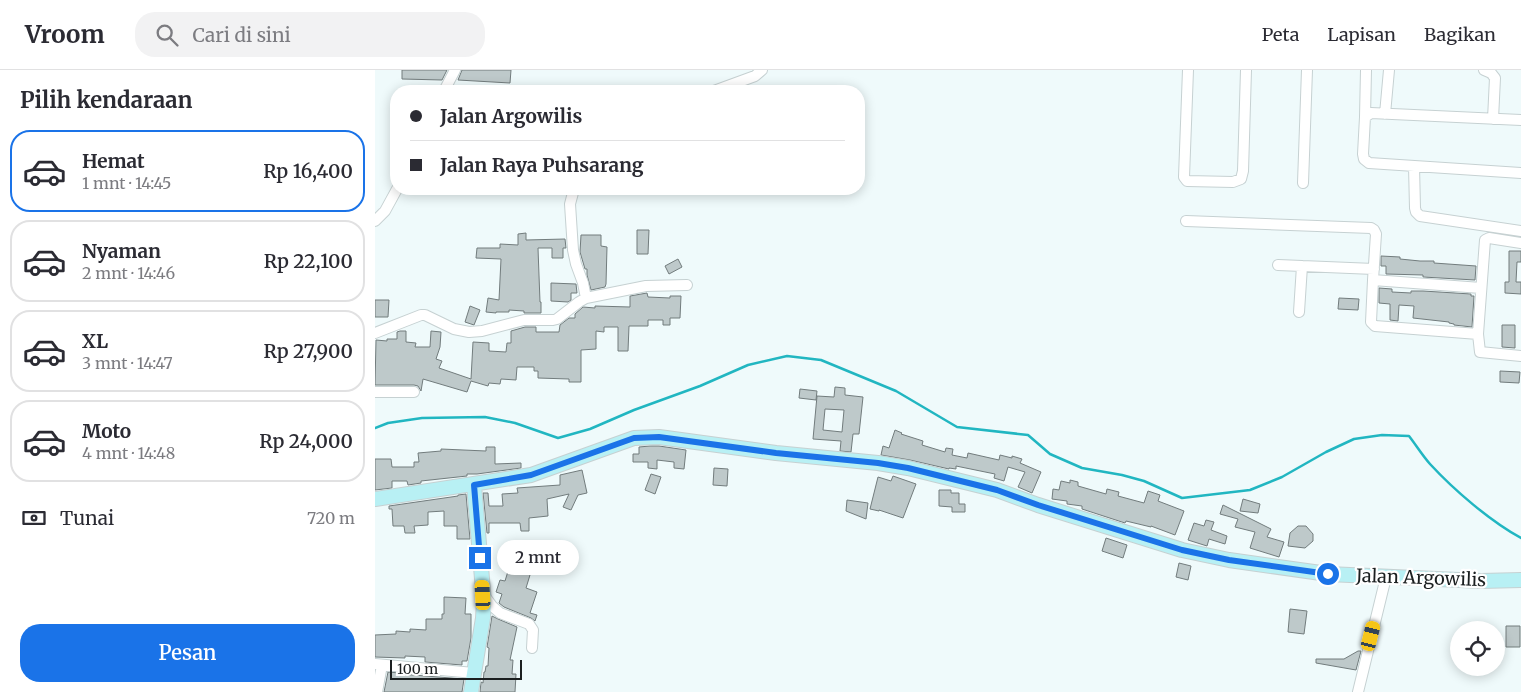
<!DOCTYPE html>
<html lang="id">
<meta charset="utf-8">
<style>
:root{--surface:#fff;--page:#f2f2f3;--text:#2b2b33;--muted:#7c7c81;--line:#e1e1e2;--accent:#1a73e8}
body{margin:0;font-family:Merriweather,serif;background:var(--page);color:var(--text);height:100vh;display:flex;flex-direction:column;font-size:19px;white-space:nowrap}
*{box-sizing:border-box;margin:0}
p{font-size:16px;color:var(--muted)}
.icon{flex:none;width:28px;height:28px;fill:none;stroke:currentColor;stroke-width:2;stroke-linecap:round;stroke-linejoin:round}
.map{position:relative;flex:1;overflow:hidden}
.side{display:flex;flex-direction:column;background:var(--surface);width:375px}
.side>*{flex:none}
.guide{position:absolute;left:15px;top:15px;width:475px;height:110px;border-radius:20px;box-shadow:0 2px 12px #0003;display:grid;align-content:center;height:110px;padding:0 20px;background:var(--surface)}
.controls{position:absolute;left:1075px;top:551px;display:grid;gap:10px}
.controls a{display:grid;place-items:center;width:55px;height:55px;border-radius:50%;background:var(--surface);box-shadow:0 2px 12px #0003;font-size:25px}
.scale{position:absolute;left:15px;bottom:12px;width:132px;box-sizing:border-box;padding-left:5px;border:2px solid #1b1f20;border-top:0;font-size:14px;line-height:18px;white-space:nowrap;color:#1b1f20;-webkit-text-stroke:4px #fff;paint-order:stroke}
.end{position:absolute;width:22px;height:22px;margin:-11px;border:6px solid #1a73e8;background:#fff;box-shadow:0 0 0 2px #fff}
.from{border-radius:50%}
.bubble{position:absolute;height:35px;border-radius:18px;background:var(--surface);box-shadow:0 2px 12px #0003;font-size:16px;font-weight:600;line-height:35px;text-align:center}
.car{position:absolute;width:15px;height:30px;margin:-15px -8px;border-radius:6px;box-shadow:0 0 4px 1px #0007;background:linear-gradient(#f5c518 24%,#345 0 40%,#f5c518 0 76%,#345 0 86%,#f5c518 0)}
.guide b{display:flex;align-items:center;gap:18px;height:48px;font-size:19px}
.guide b+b{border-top:1px solid var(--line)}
.guide i{width:12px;height:12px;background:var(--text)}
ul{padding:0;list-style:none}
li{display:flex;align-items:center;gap:15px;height:82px;margin:0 10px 8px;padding:0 10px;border:2px solid var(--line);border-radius:20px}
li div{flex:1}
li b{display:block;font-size:19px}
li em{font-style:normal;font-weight:600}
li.on{border-color:var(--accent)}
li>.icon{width:45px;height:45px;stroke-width:1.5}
h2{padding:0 20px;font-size:22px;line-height:60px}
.pay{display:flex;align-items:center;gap:12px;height:55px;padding:0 20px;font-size:19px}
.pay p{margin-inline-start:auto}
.action{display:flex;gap:10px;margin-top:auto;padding:10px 20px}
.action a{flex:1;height:58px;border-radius:20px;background:var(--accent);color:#fff;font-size:20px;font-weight:600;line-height:58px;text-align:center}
header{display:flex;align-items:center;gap:30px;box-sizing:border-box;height:70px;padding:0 25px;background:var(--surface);border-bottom:1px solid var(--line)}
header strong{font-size:24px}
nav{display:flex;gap:28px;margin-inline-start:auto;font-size:18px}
.search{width:350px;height:45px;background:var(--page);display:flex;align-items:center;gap:12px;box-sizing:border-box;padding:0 18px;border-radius:20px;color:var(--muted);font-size:19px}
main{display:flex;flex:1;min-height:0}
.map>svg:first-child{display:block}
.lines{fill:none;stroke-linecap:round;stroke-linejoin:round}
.stream{stroke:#21b6c1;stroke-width:2.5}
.building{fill:#bec9ca;stroke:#727c7d;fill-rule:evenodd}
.street-casing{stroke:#c6d1d2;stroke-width:12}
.secondary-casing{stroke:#c6d1d2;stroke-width:16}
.street{stroke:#fff;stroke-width:10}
.secondary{stroke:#b8f0f4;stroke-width:14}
.route{stroke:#1a73e8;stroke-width:6}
.labels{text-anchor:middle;stroke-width:4.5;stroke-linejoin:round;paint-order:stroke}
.street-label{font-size:18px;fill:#1b1f20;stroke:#fff}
</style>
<header>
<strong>Vroom</strong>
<div class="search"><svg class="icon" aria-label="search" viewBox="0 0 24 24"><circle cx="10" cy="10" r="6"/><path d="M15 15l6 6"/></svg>Cari di sini</div>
<nav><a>Peta</a><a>Lapisan</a><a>Bagikan</a></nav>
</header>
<main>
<section class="side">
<h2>Pilih kendaraan</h2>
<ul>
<li class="on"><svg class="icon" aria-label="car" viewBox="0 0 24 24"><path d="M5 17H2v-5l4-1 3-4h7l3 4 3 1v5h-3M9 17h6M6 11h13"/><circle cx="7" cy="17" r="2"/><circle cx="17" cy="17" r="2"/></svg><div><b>Hemat</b><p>1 mnt · 14:45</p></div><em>Rp 16,400</em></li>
<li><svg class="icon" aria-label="car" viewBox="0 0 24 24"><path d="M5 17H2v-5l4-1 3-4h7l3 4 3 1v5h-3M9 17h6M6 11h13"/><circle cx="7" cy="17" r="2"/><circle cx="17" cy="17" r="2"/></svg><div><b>Nyaman</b><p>2 mnt · 14:46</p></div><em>Rp 22,100</em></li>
<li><svg class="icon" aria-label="car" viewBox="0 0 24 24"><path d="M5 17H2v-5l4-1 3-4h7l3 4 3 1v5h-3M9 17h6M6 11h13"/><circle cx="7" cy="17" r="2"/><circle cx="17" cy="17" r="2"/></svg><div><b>XL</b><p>3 mnt · 14:47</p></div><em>Rp 27,900</em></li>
<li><svg class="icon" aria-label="car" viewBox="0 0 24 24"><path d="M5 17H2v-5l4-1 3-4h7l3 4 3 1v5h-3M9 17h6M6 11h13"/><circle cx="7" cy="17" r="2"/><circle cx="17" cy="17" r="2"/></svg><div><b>Moto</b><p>4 mnt · 14:48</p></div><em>Rp 24,000</em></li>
</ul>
<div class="pay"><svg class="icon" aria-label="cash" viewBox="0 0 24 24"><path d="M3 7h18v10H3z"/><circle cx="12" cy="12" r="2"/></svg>Tunai<p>720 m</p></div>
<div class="action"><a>Pesan</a></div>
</section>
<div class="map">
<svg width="1146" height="622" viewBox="0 0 1146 622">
<rect width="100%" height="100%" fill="#effafb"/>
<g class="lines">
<path class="stream" d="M0,358L13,353L47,348L110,347L140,353L183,368L215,359L259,340L325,316L373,295L412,286L446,290L521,321L582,357L653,365L675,384L707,398L747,405L769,411L807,428L875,420L907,407L951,382L979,369L1007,365L1034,366C1041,375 1047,385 1055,394C1079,420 1115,451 1146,468"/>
</g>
<path class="building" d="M27,0H72L67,10L27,9Z
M87,0H136L135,13L83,10Z
M262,160H274L273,184H262Z
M151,163V170L190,169L191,178H188V188H177V178H163L165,232H166V243H149V241L134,240V242H121V243L111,242L113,228L124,230L126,189L101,188L102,178H125V174L143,175V164Z
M206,165H226V176L232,177L231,214L230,217L216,220L212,205V199H210L205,182Z
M1134,181H1146V192H1142L1141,212H1146V224L1130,223V212H1134Z
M1006,186L1025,187V189L1045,191H1059V193L1101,196L1100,210L1048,207V205L1011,204V196H1006Z
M303,189L307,197L294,204L290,196Z
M176,213L201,214L202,223H196V230L193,232L176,231Z
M1004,218L1017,219V222L1036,223V221H1048L1096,224V226H1099L1097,257L1079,255V254L1074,253V252L1038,248L1039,236L1024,235L1023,251L1015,250V234L1004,233Z
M272,223L273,227L295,228V226H306L305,248H295V255H288V250H273V256H254L253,281H243V257H229V262L221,261V279L206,280V312H194V309L163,308V301H159V297H142L141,310L126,309L125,314L114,313L113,316L96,311L92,322L48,309L46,321L43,316L39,315H0L1,270L12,271V269H22V262L25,261H31V272L41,273L40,277H55L56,261L66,262L65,277L61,289L67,291L64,298L96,309L98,272L114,273V281L131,282L132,273H136V261L150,257H161V262H184L185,255L194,248H200V244L208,237L220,238V236L255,237V226Z
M964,228L984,229L983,240L963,239Z
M0,230H14L13,247H0Z
M95,236L105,240L99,255L90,252Z
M1127,255H1140V278L1127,277Z
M1125,301L1145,302L1144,313L1125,312Z
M460,317L470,318V325L488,327L484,364H478L476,382L465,381L466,371L438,369L442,326L459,327ZM450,339L469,340L467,362L448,360Z
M425,319L442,321L441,330L424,328Z
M520,360L527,363L526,364L548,371L547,375L570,382L571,378L578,379L577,385L592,388L593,383L624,390L625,385L637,388V386L647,389L645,393L666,402L657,423L643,417L650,402L633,397L629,411L619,408L620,404L581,396V399L574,398V399L535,390L506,385L508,376L514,378Z
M275,376H284L311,380L309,399L299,398V392L282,390V399L273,398V392H258V384H264V377Z
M111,377H120V394L146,393V398L102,404H92V406L46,411V413L33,415L32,411H17V418L0,420V389H16L17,397H39V392H44L43,383L66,381V379L111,381Z
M339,398L353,399L352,416L338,415Z
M207,400L212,423L203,425L196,440L188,437L194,424L172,429L173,446L154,448V461H146L145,453H114V463H112L108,423H113L114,436H128L127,424L143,423L142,418L185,415V405Z
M276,404L286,407L280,424L270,420Z
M518,406L541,414L528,448L504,440V441L495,439L503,407L516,411Z
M695,410L703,412V416L731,424L732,419L744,422L743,426L769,433L773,421L785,425L783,431L809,441L800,465L776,456V457L751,451L750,453L707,439V436L692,434V431L677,429L678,419L684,420L686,411L695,413Z
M564,420H576V423H584V434H590V442H577V437L564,436Z
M91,424L95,469H82V456H69V441L53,442V455L39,456L40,463H30L29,456H18L17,439H14V436L83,426V425Z
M868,429L885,434L883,443L865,441Z
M472,430L493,433L491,449L471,441Z
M848,435L896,459L892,467L909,472L904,487L875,478L880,462L860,457L863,449L845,444Z
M831,450L839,452L836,460L852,466L850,474L834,469L832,476L813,470L819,453L829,456Z
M923,456H931L938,464V471L930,478L913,476L915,463Z
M731,468L752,475L748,488L727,481Z
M804,493L816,496L813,510L801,507Z
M134,498L155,505L151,518L162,522L155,543L162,545L160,551L156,548L129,537L124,533L127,524L121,522L125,510L130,511Z
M69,527L91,528L90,544H96V568L92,591H87V595L50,592V587L30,586V588L0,587V565L21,564V561L35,562V559L51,560V549H67V544H69Z
M915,539L932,541L929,564L913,562Z
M117,546L123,549L142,557L135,590H138L137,604H141L140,622H105L106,612L108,613L109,602H110L111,596H113L114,578L112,577Z
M1131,556H1145V577H1131Z
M983,581H986L981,600L941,593V589H969Z
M13,602L25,603V604L89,609L87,622H9Z"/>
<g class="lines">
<defs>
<path id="street" d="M813,0L809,107L812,111L858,112L866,109L868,101L871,0
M1109,0L1116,3L1120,8L1118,49
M69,21L80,0
M339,21L380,6L387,0
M1010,44L1014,0
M990,47L991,0
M1146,50L996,43L990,47L988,84L989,89L994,93L1146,103
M1039,96L1040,138L1041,142L1045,146L1146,161
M928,113L932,0
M199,119L195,134L198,180L201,194L208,213L211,228
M0,151L10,141L22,119
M811,151L996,158L999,160L1001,164L998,210
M1146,173L1114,168L1110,170L1103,264L1105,282L1146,286
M903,195L999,199
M924,242L927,196
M0,263L46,245H50L79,259L94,262L107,261L149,250H178L182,249L204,232L211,228L271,216L312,215
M1103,264L1000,256L996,252L998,210L1106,218
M0,322H39
M109,525L117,536L125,543L154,554L158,560L157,578
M0,594L99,603
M2,622L7,595
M983,622L1011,507"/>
<path id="secondary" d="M0,429L156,405L259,368L284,367L401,383L503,393L533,398L622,420L663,435L807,480L854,490L953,504L1106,511L1146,510
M96,622L108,548L109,532L99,415"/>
</defs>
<use href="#street" class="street-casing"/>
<use href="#secondary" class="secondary-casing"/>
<use href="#street" class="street"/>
<use href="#secondary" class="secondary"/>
</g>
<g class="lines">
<path class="route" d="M105,488L99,415L156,405L259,368L284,367L401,383L503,393L533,398L622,420L663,435L807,480L854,490L953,504"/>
</g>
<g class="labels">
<g class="street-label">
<text transform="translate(1046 508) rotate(2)" y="6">Jalan Argowilis</text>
</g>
</g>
</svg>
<div class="controls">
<a><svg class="icon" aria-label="locate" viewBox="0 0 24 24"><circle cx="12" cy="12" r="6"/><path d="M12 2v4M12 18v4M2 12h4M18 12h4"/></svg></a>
</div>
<div class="scale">100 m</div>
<i class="end from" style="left:953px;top:504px"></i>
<i class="end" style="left:105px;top:488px"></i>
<div class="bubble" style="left:122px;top:470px;width:82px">2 mnt</div>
<i class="car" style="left:108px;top:525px;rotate:357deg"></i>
<i class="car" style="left:996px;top:566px;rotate:14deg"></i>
<div class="guide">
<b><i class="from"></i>Jalan Argowilis</b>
<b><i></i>Jalan Raya Puhsarang</b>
</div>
</div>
</main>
